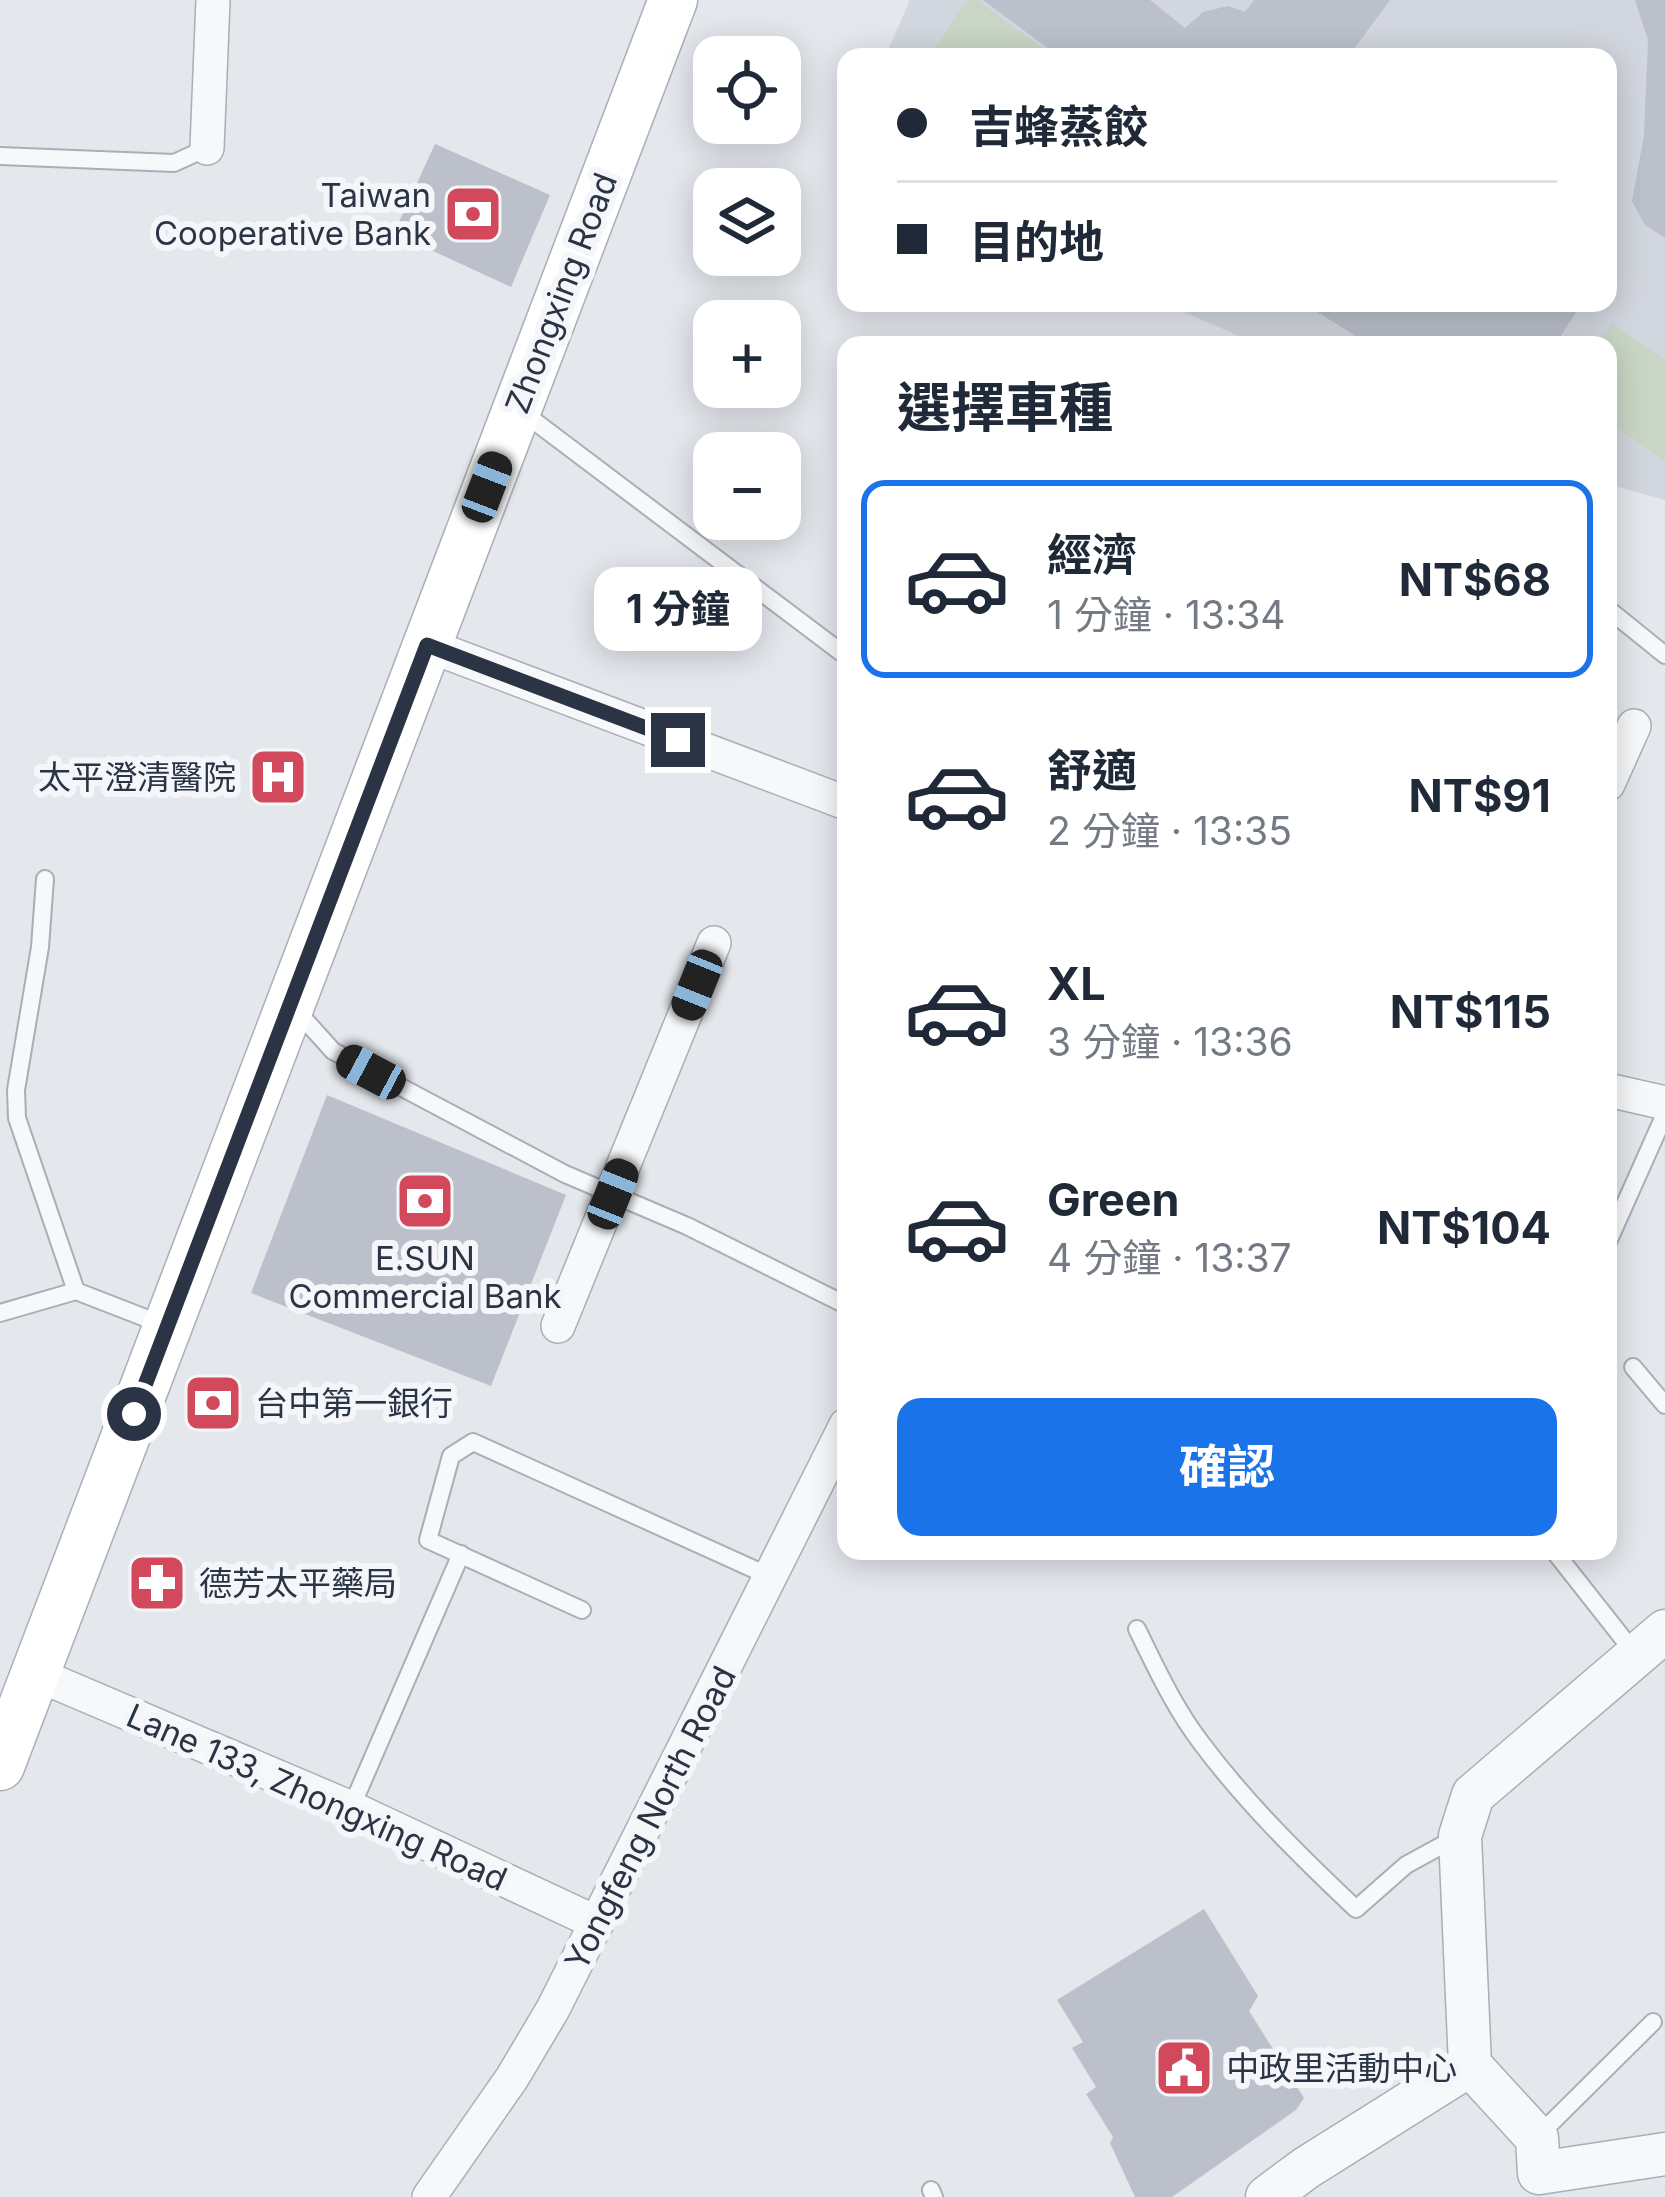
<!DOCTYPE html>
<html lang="zh-TW">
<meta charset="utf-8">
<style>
:root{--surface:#fff;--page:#f2f2f3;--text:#1f2937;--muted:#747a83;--line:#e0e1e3;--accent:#1a73e8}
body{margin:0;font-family:Inter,"Noto Sans TC",sans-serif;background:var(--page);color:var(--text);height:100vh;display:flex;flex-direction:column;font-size:45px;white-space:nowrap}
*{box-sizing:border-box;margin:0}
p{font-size:39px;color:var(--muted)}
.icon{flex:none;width:66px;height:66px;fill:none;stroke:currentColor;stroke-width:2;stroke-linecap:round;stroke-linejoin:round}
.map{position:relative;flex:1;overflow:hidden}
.sheet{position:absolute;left:837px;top:336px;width:780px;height:1224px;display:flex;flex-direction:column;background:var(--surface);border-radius:24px;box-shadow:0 6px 30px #0003}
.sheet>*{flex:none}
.top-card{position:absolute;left:837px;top:48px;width:780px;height:264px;border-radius:24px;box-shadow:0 6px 30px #0003;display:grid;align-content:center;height:264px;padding:0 60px;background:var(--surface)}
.controls{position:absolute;left:693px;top:36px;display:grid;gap:24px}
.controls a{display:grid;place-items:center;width:108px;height:108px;border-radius:24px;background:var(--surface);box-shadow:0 6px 30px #0003;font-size:60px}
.end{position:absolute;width:54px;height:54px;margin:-27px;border:15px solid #2b3445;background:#fff;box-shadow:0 0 0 6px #fff}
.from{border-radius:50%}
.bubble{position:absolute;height:84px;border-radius:24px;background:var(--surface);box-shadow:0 6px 30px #0003;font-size:39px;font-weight:700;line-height:84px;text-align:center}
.car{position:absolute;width:36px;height:72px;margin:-36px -18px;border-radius:15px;box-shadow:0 0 9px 3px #0007;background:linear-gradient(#222 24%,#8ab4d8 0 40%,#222 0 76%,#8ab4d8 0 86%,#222 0)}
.top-card b{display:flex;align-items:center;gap:42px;height:114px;font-size:45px}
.top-card b+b{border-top:3px solid var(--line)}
.top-card i{width:30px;height:30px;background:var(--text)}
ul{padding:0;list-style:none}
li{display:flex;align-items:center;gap:36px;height:198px;margin:0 24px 18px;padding:0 36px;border:6px solid transparent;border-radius:24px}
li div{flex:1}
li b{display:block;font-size:45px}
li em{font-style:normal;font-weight:700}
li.active{border-color:var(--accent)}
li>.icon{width:108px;height:108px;stroke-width:1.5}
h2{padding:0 60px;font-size:54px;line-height:144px}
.action{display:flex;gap:24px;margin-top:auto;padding:24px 60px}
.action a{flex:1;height:138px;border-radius:24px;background:var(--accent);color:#fff;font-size:48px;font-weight:700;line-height:138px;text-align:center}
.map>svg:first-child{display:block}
.built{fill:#d2d6de}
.green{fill:#c9d6c5}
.building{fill:#bbc0ca}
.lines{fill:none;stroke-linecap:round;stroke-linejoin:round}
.service-casing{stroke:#a9aeb7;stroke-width:20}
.minor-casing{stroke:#a9aeb7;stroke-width:36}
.tertiary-casing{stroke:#a9aeb7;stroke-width:45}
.secondary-casing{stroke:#a9aeb7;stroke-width:51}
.service{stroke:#f7f8fa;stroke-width:16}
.minor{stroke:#f7f8fa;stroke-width:33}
.tertiary{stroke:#f7f8fa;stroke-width:42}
.secondary{stroke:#fff;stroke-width:48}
.route{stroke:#2b3445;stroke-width:15}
.labels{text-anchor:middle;stroke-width:12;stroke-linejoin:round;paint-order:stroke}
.poi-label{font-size:33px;fill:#2b3445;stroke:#f4f6f9;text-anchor:start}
.street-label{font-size:33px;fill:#2b3445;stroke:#f4f6f9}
</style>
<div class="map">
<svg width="1665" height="2197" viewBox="0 0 1665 2197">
<rect width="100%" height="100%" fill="#e4e7ec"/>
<path class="built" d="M910,0H1665V500L1608,484V345H1260L1163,303H1608V57H885Z"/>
<path class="green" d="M968,0H977L1054,57H928Z
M1612,323L1665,359V461L1608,422V345H1598Z"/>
<path class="building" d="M983,0H1150L1185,28L1203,12L1228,6L1245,12L1254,0H1390L1348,57H1060Z
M1635,0H1665V238L1645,225L1632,201L1644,135L1648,40Z
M435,144L550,195L511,287L394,233Z
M1303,303H1582L1555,345H1370Z
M327,1095L566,1195L491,1386L251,1293Z
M1204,1909L1258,1996L1249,2011L1304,2098L1296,2110L1172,2197H1135L1110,2143L1113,2137L1086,2094L1096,2087L1072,2048L1083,2042L1057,2000Z"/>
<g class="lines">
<defs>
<path id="service" d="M0,156L174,163L207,148
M521,411L846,656
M1608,609L1665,655
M45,879L40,947L16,1090L17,1118L76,1291L166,1326
M295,1009L333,1051L565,1174L687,1226L846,1305
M1608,1242L1665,1114
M0,1313L76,1291
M1633,1367L1665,1405
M1554,1551L1636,1655
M582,1610L428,1540L451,1456L473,1442L771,1577
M1137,1629C1156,1668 1175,1709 1202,1744C1247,1804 1302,1858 1356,1909L1406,1865L1459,1836
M351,1808L461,1554
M1537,2137L1653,2022
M931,2190L934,2197"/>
<path id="minor" d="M207,148L213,0
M427,645L846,803
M1608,784L1634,726
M1608,1090L1665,1103
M558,1326L714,943
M36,1674L351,1808L597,1923
M429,2197L512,2078L553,2009L846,1425"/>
<path id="tertiary" d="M1470,2065L1460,1836L1473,1795L1665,1631
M1470,2065L1537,2138L1539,2173L1665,2154
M1267,2197L1306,2168L1470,2065"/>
<path id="secondary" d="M0,1766L673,0"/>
</defs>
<use href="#service" class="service-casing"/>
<use href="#minor" class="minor-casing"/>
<use href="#tertiary" class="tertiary-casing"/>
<use href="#secondary" class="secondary-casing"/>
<use href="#service" class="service"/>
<use href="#minor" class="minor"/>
<use href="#tertiary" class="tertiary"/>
<use href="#secondary" class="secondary"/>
</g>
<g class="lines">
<path class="route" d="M134,1414L427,645L678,740"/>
</g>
<defs>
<symbol id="bank-square" viewBox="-11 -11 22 22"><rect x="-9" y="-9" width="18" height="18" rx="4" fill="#d1495b" stroke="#f4f6f9"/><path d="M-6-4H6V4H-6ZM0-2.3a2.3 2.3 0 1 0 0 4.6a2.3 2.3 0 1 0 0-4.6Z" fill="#fff"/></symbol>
<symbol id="hospital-square" viewBox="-11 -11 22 22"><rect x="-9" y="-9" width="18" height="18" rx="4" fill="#d1495b" stroke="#f4f6f9"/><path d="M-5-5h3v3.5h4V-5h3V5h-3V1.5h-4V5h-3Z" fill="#fff"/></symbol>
<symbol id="pharmacy-square" viewBox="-11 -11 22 22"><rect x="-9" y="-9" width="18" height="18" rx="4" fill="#d1495b" stroke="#f4f6f9"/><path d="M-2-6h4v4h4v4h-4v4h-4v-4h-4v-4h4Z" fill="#fff"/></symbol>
<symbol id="civic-square" viewBox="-11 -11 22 22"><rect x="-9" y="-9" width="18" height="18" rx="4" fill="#d1495b" stroke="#f4f6f9"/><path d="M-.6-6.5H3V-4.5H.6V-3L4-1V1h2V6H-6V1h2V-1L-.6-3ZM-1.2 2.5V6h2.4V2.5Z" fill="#fff"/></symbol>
</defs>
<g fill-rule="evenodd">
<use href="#bank-square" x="440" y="181" width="66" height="66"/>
<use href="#hospital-square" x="245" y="744" width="66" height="66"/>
<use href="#bank-square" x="392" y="1168" width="66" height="66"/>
<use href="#bank-square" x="180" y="1370" width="66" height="66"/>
<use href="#pharmacy-square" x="124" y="1550" width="66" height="66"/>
<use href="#civic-square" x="1151" y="2035" width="66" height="66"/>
</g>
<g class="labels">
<g class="poi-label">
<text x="431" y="207" text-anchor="end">Taiwan<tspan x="431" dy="38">Cooperative Bank</tspan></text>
<text x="236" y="789" text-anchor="end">太平澄清醫院</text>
<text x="425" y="1270" text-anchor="middle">E.SUN<tspan x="425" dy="38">Commercial Bank</tspan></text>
<text x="255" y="1415">台中第一銀行</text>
<text x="199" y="1595">德芳太平藥局</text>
<text x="1226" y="2080">中政里活動中心</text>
</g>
<g class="street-label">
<text transform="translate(561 293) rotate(-69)" y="12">Zhongxing Road</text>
<text transform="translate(317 1797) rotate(24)" y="12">Lane 133, Zhongxing Road</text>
<text transform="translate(650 1818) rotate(-63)" y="12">Yongfeng North Road</text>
</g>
</g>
</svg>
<div class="controls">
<a><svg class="icon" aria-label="locate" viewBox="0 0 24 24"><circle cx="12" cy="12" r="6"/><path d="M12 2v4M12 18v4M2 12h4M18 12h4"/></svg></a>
<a><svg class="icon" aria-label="layers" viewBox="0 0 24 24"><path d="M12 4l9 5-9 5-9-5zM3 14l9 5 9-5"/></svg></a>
<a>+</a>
<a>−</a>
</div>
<i class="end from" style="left:134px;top:1414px"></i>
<i class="end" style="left:678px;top:740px"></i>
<div class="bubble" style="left:594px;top:567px;width:168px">1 分鐘</div>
<i class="car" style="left:487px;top:487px;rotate:21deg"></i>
<i class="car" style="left:697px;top:985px;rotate:202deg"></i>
<i class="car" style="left:371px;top:1072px;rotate:298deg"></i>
<i class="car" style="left:613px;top:1194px;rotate:22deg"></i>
<div class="top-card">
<b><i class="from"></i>吉蜂蒸餃</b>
<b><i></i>目的地</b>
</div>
<section class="sheet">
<h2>選擇車種</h2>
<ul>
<li class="active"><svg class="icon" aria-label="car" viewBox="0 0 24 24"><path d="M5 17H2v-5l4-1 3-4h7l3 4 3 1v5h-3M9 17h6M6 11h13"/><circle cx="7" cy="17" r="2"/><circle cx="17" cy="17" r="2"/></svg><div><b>經濟</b><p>1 分鐘 · 13:34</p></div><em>NT$68</em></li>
<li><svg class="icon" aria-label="car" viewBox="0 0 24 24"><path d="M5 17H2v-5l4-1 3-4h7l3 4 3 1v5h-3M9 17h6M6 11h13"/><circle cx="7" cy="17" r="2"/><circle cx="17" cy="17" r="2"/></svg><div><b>舒適</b><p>2 分鐘 · 13:35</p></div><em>NT$91</em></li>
<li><svg class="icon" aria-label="car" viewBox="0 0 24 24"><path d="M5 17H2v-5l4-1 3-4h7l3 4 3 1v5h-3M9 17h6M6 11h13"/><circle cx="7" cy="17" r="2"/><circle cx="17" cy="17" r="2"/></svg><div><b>XL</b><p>3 分鐘 · 13:36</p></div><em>NT$115</em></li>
<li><svg class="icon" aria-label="car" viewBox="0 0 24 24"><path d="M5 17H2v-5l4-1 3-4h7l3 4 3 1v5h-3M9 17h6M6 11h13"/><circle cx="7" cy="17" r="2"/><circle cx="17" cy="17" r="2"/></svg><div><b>Green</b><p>4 分鐘 · 13:37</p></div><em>NT$104</em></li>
</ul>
<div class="action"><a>確認</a></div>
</section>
</div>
